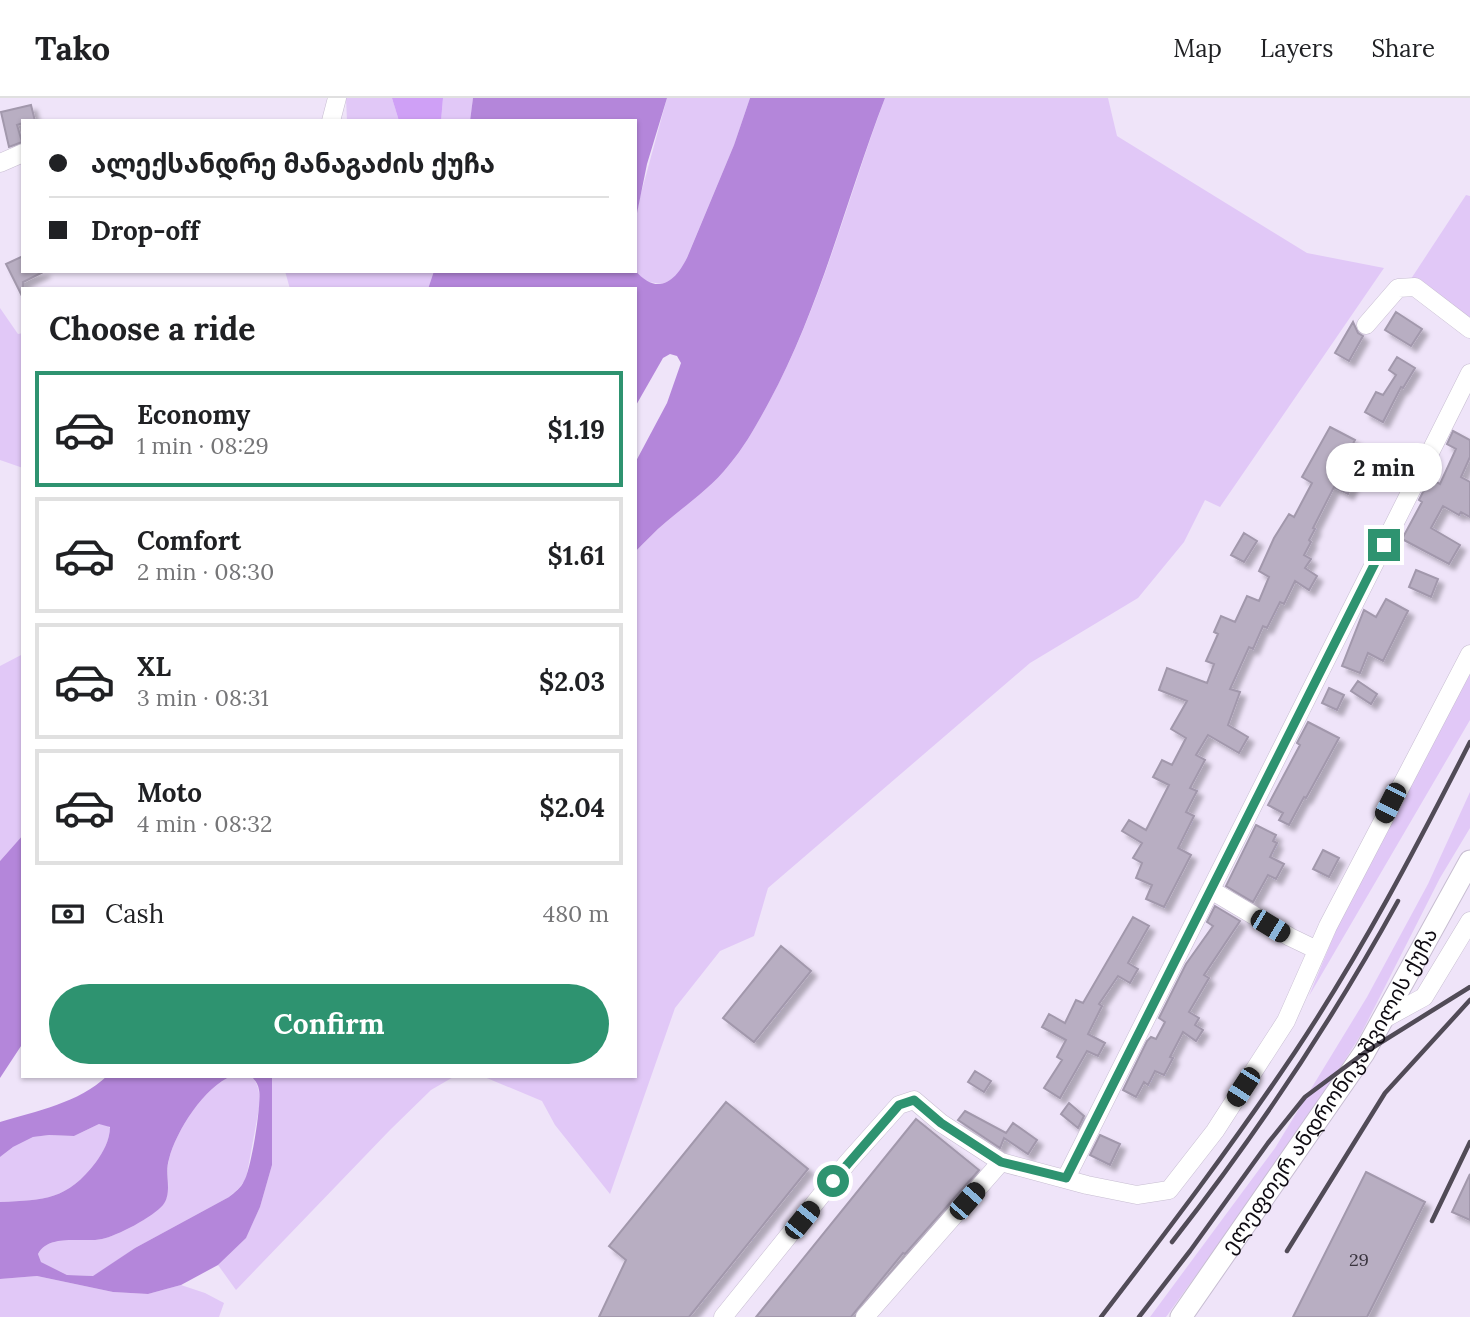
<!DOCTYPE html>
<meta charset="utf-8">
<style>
:root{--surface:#fff;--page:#f2f2f2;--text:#202124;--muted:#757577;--line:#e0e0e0;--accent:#2e9370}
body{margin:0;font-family:Lora,"Noto Sans Georgian",serif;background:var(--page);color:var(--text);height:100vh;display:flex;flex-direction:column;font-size:26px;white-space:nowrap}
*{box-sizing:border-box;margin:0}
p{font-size:23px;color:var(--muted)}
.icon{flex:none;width:38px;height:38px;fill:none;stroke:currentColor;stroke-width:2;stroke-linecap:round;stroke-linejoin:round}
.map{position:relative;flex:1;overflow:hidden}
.drawer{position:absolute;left:21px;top:189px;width:616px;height:791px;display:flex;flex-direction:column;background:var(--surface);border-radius:0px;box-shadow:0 2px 5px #0004}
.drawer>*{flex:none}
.banner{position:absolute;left:21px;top:21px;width:616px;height:154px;border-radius:0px;box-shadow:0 2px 5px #0004;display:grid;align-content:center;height:154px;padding:0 28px;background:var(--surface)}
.end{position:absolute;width:32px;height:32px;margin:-16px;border:9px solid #2e9370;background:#fff;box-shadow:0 0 0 4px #fff}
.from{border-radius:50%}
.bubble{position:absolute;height:49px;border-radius:24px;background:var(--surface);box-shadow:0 2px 5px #0004;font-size:23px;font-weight:700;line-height:49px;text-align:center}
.car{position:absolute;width:21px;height:42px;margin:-21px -10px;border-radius:9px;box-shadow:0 0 5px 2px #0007;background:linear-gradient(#222 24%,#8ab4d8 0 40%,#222 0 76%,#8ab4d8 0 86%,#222 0)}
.banner b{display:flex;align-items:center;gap:24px;height:66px;font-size:26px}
.banner b+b{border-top:2px solid var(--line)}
.banner i{width:18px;height:18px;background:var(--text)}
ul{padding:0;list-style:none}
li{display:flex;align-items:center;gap:21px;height:116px;margin:0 14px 10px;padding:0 14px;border:4px solid var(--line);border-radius:0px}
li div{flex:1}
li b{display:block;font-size:26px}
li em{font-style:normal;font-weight:700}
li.current{border-color:var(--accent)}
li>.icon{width:63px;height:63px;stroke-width:1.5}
h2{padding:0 28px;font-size:32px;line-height:84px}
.pay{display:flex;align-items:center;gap:18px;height:77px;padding:0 28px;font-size:26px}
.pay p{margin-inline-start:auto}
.button{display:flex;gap:14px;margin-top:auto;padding:14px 28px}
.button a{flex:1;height:80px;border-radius:42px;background:var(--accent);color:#fff;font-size:28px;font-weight:700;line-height:80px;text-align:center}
header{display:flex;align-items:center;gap:42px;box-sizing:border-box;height:98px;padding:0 35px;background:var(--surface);border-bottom:2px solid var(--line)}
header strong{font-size:33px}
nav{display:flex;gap:38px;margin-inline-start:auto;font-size:24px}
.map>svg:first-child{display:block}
.green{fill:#e1c8f7}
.forest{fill:#cfa0f6}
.water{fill:#b486da}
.building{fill:#b8aec2;stroke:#a298ac;stroke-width:2;filter:url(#shadow)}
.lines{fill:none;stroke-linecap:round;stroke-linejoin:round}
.minor-casing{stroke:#c7bdd1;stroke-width:19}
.major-casing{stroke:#c7bdd1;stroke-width:23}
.minor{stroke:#fff;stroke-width:18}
.major{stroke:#fff;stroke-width:21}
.rail{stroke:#514b57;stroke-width:4.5}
.route{stroke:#2e9370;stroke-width:9}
.labels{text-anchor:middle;stroke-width:7;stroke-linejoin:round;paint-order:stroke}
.number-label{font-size:18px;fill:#39343e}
.street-label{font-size:21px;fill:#0f0b12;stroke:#efe4f9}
</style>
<header>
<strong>Tako</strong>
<nav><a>Map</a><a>Layers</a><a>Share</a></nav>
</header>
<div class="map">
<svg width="1470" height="1219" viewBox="0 0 1470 1219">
<defs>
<filter id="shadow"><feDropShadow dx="5.5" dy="5.5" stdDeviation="2" flood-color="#0004"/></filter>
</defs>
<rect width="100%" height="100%" fill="#efe4f9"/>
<path class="green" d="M346,0H392L399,23H347Z
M443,0H473L470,23H441Z
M667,0H750L734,47L683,169L673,182L661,186L644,183L635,172V125L640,99Z
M885,0H1108L1117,38L1307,155L1384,170L1220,409L1205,402L1184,444L1138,500L1030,565L768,790L754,838L720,853L675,910L610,1096L555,1027L542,1003L482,978H635V454C645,444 655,433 666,424C687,406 711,390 729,367C745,348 757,326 769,304C821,208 847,102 885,0Z
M1466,97L1470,98V234L1407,187Z
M285,173H434L428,191H290Z
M0,210L18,236L23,235V370L0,362Z
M23,556V737L0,763V568Z
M1470,568V622L1309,898L1336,832Z
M1470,694V730L1440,780L1360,938L1308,1022L1166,1219H1150L1275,1050L1367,899L1428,786Z
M232,978H251C259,986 259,994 260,1005L246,1081L239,1090L229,1099L135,1150L94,1178L67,1177L41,1164L38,1156C49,1135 83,1145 102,1141C117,1138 153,1119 162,1107C173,1094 165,1076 169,1061C176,1033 205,988 232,978Z
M272,978H455L431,992L390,1032L236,1192L218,1167L246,1139L260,1109L272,1067Z
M99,1026H106L110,1030C110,1042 103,1054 96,1064C67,1102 45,1102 0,1104V1059L13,1049L33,1039L49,1037L74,1038Z
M37,1178L113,1194L148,1196L181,1187L205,1195L224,1205L219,1219H0V1181Z"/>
<path class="forest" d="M392,0H443L441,23H399Z"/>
<path class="water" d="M473,0H667L647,66L635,125V23H470Z
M750,0H885C846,101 821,208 769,304C757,326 745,348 729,367C711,390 687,406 666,424C655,433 645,444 635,454V365L667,305L681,265L677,258L670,256L663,260L635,309V191H428L434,173L635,172C658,200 678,182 689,155L734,47Z
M23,737V945L0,980V763Z
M107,978H232C205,988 176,1033 169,1061C164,1076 173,1094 163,1107C153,1119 117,1138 102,1141C83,1145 49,1135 38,1156L41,1164L67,1177L93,1178L135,1150L229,1099C235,1094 241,1090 244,1083C251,1072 262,1004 259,992C258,986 255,982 251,978H272V1067L260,1109L246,1140L218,1167L181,1187L148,1196L113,1194L37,1178L0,1181V1104C45,1102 67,1102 96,1064C103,1054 110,1042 110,1029L99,1026L74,1038L49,1037L33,1039L13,1049L0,1059V1024C36,1013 79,1005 107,978Z"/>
<path class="building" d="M31,7L35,23H23V25L17,27L22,44L9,49L1,14Z
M23,158V173H45L23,184V200L6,166Z
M1396,214L1422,231L1411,248L1385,232Z
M1353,224L1358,235L1363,238L1349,263L1335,255Z
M1397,259L1415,270L1403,290L1401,289L1383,324L1365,314L1376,294L1383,297L1396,277L1389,272Z
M1330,329L1355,342L1340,371L1356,379L1348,396L1334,389L1313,430L1315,431L1309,442L1311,444L1304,457L1311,461L1305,470L1317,478L1309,492L1295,483L1284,506L1280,504L1267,530L1263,528L1253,551L1249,549L1230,591L1240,594L1228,627L1248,639L1239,655L1208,637L1196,657L1205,662L1190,690L1197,693L1186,714L1194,718L1178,750L1191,757L1164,809L1146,801L1152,787L1136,780L1142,765L1133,760L1142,745L1122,733L1129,722L1146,732L1169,687L1153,679L1162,662L1172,667L1186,640L1171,631L1187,603L1159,592L1167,570L1207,585L1214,566L1206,563L1218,536L1214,534L1221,518L1235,524L1247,498L1259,503L1269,479L1259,473L1274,440L1289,416L1294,419L1312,385L1302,379Z
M1453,333L1470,342V359L1461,379L1470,384V419L1461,414L1459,417L1443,408L1431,430L1460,447L1449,466L1402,441L1422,404L1419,402L1430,380L1440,386L1456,351L1447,346Z
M1244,435L1257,443L1244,464L1231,457Z
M1416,472L1438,481L1431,499L1409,489Z
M1386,501L1408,513L1383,563L1368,555L1360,575L1342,568L1364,512L1376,519Z
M1358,583L1377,596L1371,606L1351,593Z
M1329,590L1344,597L1337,612L1322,605Z
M1308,624L1339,640L1306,700L1304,699L1289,727L1279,722L1283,715L1268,707L1300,647L1297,645Z
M1256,727L1276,737L1273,743L1277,745L1270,759L1284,766L1276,781L1268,777L1253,804L1226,788Z
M1323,752L1339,760L1329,779L1313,771Z
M1215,808L1240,823L1204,877L1209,880L1189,914L1199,920L1195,927L1203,932L1196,943L1183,934L1170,959L1173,960L1164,977L1155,973L1148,987L1144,984L1136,999L1123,992L1147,943L1151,939L1156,941L1165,924L1159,920L1186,866L1213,828L1207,824Z
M1133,819L1149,828L1128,865L1138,871L1130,885L1118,878L1099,906L1102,908L1088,936L1105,945L1098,958L1087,953L1060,1000L1044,990L1062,962L1057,959L1066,942L1042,929L1049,916L1065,925L1076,902L1083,905Z
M781,848L811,873L754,944L723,920Z
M975,973L991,983L984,994L968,984Z
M726,1004L808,1071L689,1219H599L626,1162L609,1148Z
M1069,1005L1084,1018L1078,1030L1061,1016Z
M965,1013L1006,1035L1013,1025L1037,1042L1028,1056L1004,1040L1000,1050L958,1022Z
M916,1021L979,1072L905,1156L903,1155L851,1219H756Z
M1100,1037L1120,1046L1110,1067L1090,1057Z
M1366,1074L1425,1104L1367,1219H1293Z
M1470,1076V1122L1452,1114Z"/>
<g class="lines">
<defs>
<path id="minor" d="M331,23L337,0
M0,65L23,55
M1366,227L1398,190L1415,189L1470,231
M1211,792L1290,839L1317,852
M1382,922L1424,899L1470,823
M1066,1080L1470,275
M723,1219L848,1064L899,1007L914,1002L941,1025L1001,1064L1087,1087L1137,1097L1169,1092L1215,1033L1286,923L1328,828L1470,556
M865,1219L1001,1064"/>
<g id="major">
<path id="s1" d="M1181,1219L1364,955L1470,763"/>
</g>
</defs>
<use href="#minor" class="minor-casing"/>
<use href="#major" class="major-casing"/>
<use href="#minor" class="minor"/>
<use href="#major" class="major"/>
<path class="rail" d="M1432,1123L1470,1044
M1172,1144C1256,1037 1332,923 1398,803
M1287,1153L1385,995L1470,902
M1101,1219C1168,1132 1234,1045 1295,954C1361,855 1416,750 1470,644
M1139,1219L1190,1153L1268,1045L1305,999L1364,955L1470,889"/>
</g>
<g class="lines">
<path class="route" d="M833,1083L899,1007L914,1002L941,1025L1001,1064L1066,1080L1384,447"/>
</g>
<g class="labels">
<g class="number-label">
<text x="1359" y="1168">29</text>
</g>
<g class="street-label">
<text dy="7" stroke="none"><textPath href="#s1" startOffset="271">ელეფთერ ანდრონიკაშვილის ქუჩა</textPath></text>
</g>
</g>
</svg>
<i class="end from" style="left:833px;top:1083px"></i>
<i class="end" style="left:1384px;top:447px"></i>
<div class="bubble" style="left:1326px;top:345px;width:116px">2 min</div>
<i class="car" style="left:1390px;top:705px;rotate:207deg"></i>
<i class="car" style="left:1270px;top:828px;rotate:121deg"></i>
<i class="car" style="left:1243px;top:989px;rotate:213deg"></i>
<i class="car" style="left:967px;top:1103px;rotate:41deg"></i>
<i class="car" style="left:802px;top:1122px;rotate:39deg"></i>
<div class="banner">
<b><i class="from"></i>ალექსანდრე მანაგაძის ქუჩა</b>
<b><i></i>Drop-off</b>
</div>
<section class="drawer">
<h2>Choose a ride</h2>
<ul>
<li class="current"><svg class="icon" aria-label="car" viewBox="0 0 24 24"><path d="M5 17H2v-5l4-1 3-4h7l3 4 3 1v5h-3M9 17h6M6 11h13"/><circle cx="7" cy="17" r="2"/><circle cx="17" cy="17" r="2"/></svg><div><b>Economy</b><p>1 min · 08:29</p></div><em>$1.19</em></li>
<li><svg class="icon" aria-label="car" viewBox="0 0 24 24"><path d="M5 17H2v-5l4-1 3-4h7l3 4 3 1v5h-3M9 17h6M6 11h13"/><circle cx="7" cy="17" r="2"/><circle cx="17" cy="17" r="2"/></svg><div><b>Comfort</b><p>2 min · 08:30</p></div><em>$1.61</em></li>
<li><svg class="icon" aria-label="car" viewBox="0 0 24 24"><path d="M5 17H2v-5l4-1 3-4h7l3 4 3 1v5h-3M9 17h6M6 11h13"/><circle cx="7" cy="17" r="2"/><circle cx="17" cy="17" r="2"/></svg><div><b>XL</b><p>3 min · 08:31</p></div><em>$2.03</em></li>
<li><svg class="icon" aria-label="car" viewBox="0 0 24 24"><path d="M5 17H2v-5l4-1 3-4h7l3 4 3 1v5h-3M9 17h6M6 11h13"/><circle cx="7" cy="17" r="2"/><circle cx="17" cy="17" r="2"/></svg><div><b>Moto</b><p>4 min · 08:32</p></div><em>$2.04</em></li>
</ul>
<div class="pay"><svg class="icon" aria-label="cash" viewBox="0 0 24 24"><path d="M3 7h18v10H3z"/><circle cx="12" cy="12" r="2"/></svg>Cash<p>480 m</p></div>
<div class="button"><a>Confirm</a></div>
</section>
</div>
